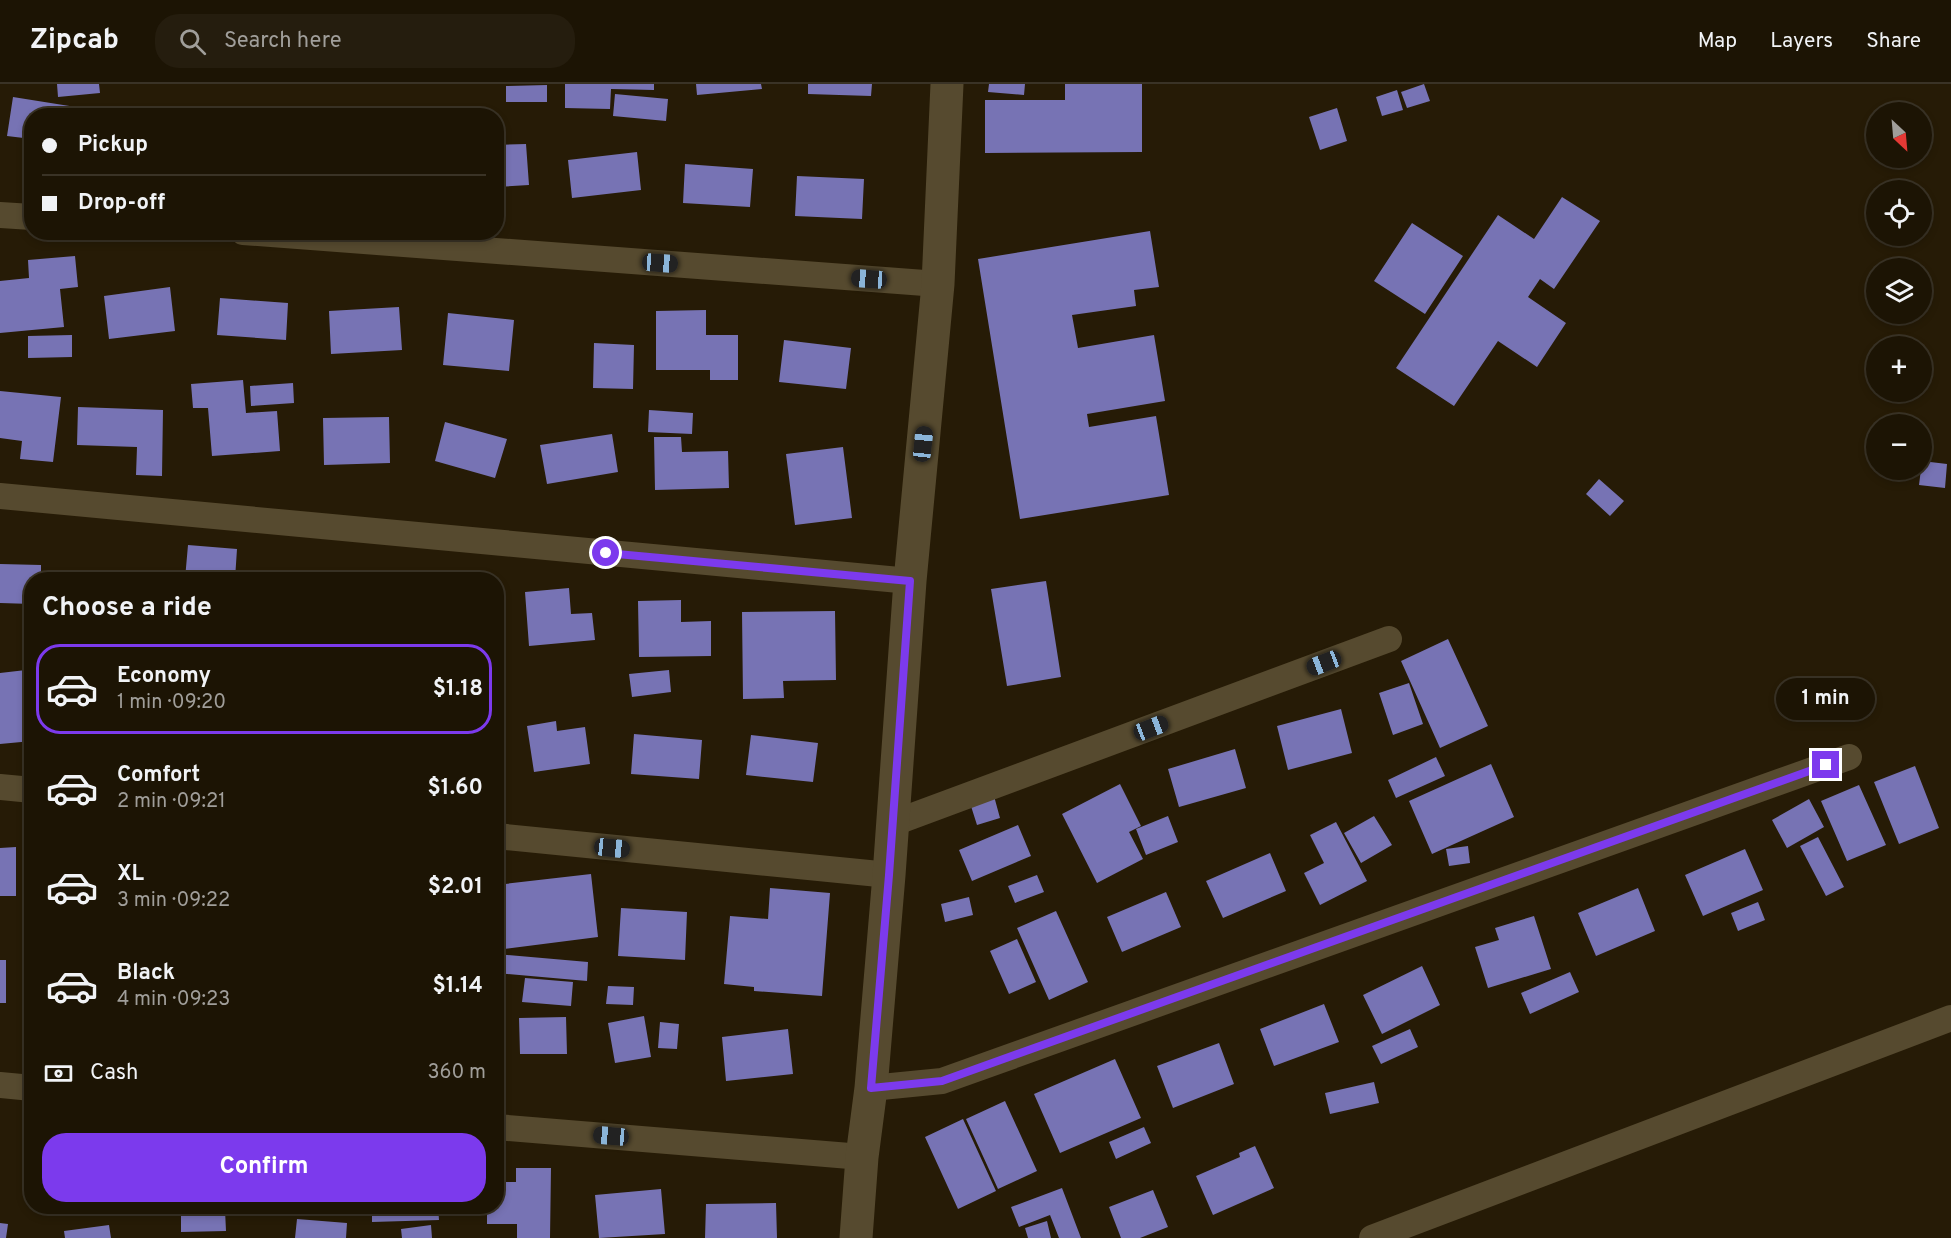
<!DOCTYPE html>
<meta charset="utf-8">
<style>
:root{--surface:#1c1404;--page:#251d0e;--text:#f1f3f6;--muted:#a09e9a;--line:#3a3326;--accent:#7c3aed}
body{margin:0;font-family:Overpass,sans-serif;background:var(--page);color:var(--text);height:100vh;display:flex;flex-direction:column;font-size:22px;white-space:nowrap}
*{box-sizing:border-box;margin:0}
p{font-size:20px;color:var(--muted)}
.icon{flex:none;width:33px;height:33px;fill:none;stroke:currentColor;stroke-width:2;stroke-linecap:round;stroke-linejoin:round}
.map{position:relative;flex:1;overflow:hidden}
.side{position:absolute;left:24px;top:488px;width:480px;height:642px;display:flex;flex-direction:column;background:var(--surface);border-radius:24px;box-shadow:0 3px 9px #0003,0 0 0 2px var(--line)}
.side>*{flex:none}
.banner{position:absolute;left:24px;top:24px;width:480px;height:132px;border-radius:24px;box-shadow:0 3px 9px #0003,0 0 0 2px var(--line);display:grid;align-content:center;height:132px;padding:0 18px;background:var(--surface)}
.needle{width:39px;rotate:154deg}
.controls{position:absolute;left:1866px;top:18px;display:grid;gap:12px}
.controls a{display:grid;place-items:center;width:66px;height:66px;border-radius:50%;background:var(--surface);box-shadow:0 3px 9px #0003,0 0 0 2px var(--line);font-size:30px}
.end{position:absolute;width:27px;height:27px;margin:-14px;border:8px solid #7c3aed;background:#fff;box-shadow:0 0 0 3px #fff}
.from{border-radius:50%}
.bubble{position:absolute;height:42px;border-radius:21px;background:var(--surface);box-shadow:0 3px 9px #0003,0 0 0 2px var(--line);font-size:20px;font-weight:700;line-height:42px;text-align:center}
.car{position:absolute;width:18px;height:36px;margin:-18px -9px;border-radius:8px;box-shadow:0 0 4px 2px #0007;background:linear-gradient(#222 24%,#8ab4d8 0 40%,#222 0 76%,#8ab4d8 0 86%,#222 0)}
.banner b{display:flex;align-items:center;gap:21px;height:57px;font-size:22px}
.banner b+b{border-top:2px solid var(--line)}
.banner i{width:15px;height:15px;background:var(--text)}
ul{padding:0;list-style:none}
li{display:flex;align-items:center;gap:18px;height:90px;margin:0 12px 9px;padding:0 6px;border:3px solid transparent;border-radius:24px}
li div{flex:1}
li b{display:block;font-size:22px}
li em{font-style:normal;font-weight:700}
li.selected{border-color:var(--accent)}
li>.icon{width:54px;height:54px;stroke-width:1.5}
h2{padding:0 18px;font-size:27px;line-height:72px}
.pay{display:flex;align-items:center;gap:15px;height:66px;padding:0 18px;font-size:22px}
.pay p{margin-inline-start:auto}
.action{display:flex;gap:12px;margin-top:auto;padding:12px 18px}
.action a{flex:1;height:69px;border-radius:24px;background:var(--accent);color:#fff;font-size:24px;font-weight:700;line-height:69px;text-align:center}
header{display:flex;align-items:center;gap:36px;box-sizing:border-box;height:84px;padding:0 30px;background:var(--surface);border-bottom:2px solid var(--line)}
header strong{font-size:28px}
nav{display:flex;gap:33px;margin-inline-start:auto;font-size:21px}
.search{width:420px;height:54px;background:var(--page);display:flex;align-items:center;gap:15px;box-sizing:border-box;padding:0 21px;border-radius:24px;color:var(--muted);font-size:22px}
.map>svg:first-child{display:block}
.building{fill:#7773b4}
.lines{fill:none;stroke-linecap:round;stroke-linejoin:round}
.minor{stroke:#564a2f;stroke-width:26}
.tertiary{stroke:#564a2f;stroke-width:33}
.route{stroke:#7c3aed;stroke-width:8}
</style>
<header>
<strong>Zipcab</strong>
<div class="search"><svg class="icon" aria-label="search" viewBox="0 0 24 24"><circle cx="10" cy="10" r="6"/><path d="M15 15l6 6"/></svg>Search here</div>
<nav><a>Map</a><a>Layers</a><a>Share</a></nav>
</header>
<div class="map">
<svg width="1951" height="1154" viewBox="0 0 1951 1154">
<rect width="100%" height="100%" fill="#261b06"/>
<path class="building" d="M57,0H99L100,9L58,13Z
M565,0H654V6L611,5L610,25L565,24Z
M696,0H761L762,5L697,11Z
M808,0H872L871,12L808,10Z
M989,0H1025L1024,11L988,8Z
M1065,0H1142V68L985,69V16H1065Z
M1424,0L1430,17L1407,24L1401,8Z
M547,1V18H506V2Z
M1397,6L1403,26L1382,32L1376,13Z
M615,10L668,15L666,37L613,32Z
M13,13L82,24L81,32H32V55L7,52Z
M432,22V32H389V23Z
M1337,24L1347,57L1320,66L1309,33Z
M526,60L529,101L496,103V61Z
M637,68L641,106L572,114L568,76Z
M685,80L753,85L750,123L683,119Z
M797,92L864,95L862,135L795,132Z
M1562,113L1600,137L1554,205L1540,195L1528,213L1566,239L1537,283L1498,257L1454,322L1396,284L1498,131L1534,155Z
M1412,139L1463,172L1425,230L1374,197Z
M1150,147L1159,203L1134,206L1136,222L1072,231L1078,264L1154,251L1165,317L1087,330L1089,343L1156,332L1169,411L1020,435L978,175Z
M75,172L78,203L60,205L64,243L0,249V197L29,194L28,176Z
M170,203L175,247L109,255L104,212Z
M220,214L288,219L286,256L217,251Z
M399,223L402,266L331,270L329,227Z
M706,226V251H738V296H710V286H656V227Z
M448,229L514,236L509,287L443,281Z
M72,251V273L28,274V252Z
M784,256L851,264L846,305L779,298Z
M594,259L634,261L633,305L593,304Z
M243,296L246,329L277,327L280,367L212,372L208,324H193L191,300Z
M293,299L294,319L251,322L250,302Z
M0,307L61,313L53,378L20,375L22,357L0,354Z
M78,323L163,326L162,392L136,391L137,363L77,361Z
M649,326L693,329L692,350L648,348Z
M389,333L390,379L324,381L323,334Z
M445,338L507,355L495,394L435,377Z
M612,350L618,388L547,400L540,361Z
M654,353H681L682,368L728,367L729,404L655,406Z
M843,363L852,434L795,441L786,370Z
M1922,377L1947,380L1945,404L1919,401Z
M1599,395L1624,417L1610,432L1586,410Z
M188,461L237,465L235,495H185Z
M0,480L41,481V495H32V520L0,519Z
M88,486L151,494V495H86Z
M1046,497L1061,593L1007,602L991,505Z
M569,504L571,530L592,529L595,556L529,562L525,508Z
M681,516V538L711,537V572L639,573L638,517Z
M835,527L836,596L783,597L784,614L743,615L742,528Z
M1448,555L1488,642L1440,664L1401,577Z
M496,573H502V597H496Z
M26,586L32,657L0,660V589Z
M669,586L671,608L632,613L629,590Z
M1409,599L1423,640L1393,651L1379,609Z
M1341,625L1352,669L1288,686L1277,642Z
M556,637L557,647L585,643L590,680L534,688L527,642Z
M634,650L702,656L699,695L631,690Z
M751,651L818,659L813,698L746,691Z
M1235,665L1246,704L1179,723L1168,685Z
M1436,673L1445,692L1396,714L1388,696Z
M1491,680L1514,733L1432,770L1409,717Z
M1915,682L1939,744L1899,760L1874,698Z
M1120,700L1141,742L1129,748L1143,775L1097,799L1062,730Z
M1859,701L1886,761L1847,777L1821,717Z
M994,712L1000,734L977,741L970,719Z
M1809,715L1824,743L1787,764L1772,736Z
M1168,732L1178,758L1146,771L1136,745Z
M1374,732L1392,761L1361,779L1344,749Z
M1336,738L1367,797L1320,821L1304,789L1324,779L1310,751Z
M1018,741L1031,772L972,797L959,766Z
M1818,753L1844,803L1826,812L1800,762Z
M1468,762L1470,779L1449,782L1446,765Z
M16,763V812H0V764Z
M1745,765L1763,806L1703,832L1685,791Z
M1270,769L1286,807L1223,834L1206,797Z
M591,790L598,853L496,866V801Z
M1037,791L1044,808L1015,819L1008,802Z
M770,804L830,809L822,912L754,907V903L724,900L730,832L768,835Z
M1638,804L1655,847L1596,872L1578,829Z
M1166,808L1181,843L1122,868L1107,833Z
M969,813L973,831L945,838L941,820Z
M1758,818L1765,836L1738,847L1731,829Z
M621,824L687,828L685,876L618,872Z
M1056,827L1088,898L1049,916L1017,844Z
M1534,832L1551,885L1488,904L1475,863L1499,856L1495,844Z
M1017,855L1036,898L1009,910L990,867Z
M496,870L588,878L587,897L496,889Z
M0,876H6V919H0Z
M1422,882L1440,921L1382,950L1363,911Z
M1570,888L1579,908L1530,930L1521,909Z
M525,894L573,898L571,922L522,918Z
M608,902L634,903L633,921L606,920Z
M1324,920L1339,958L1274,982L1260,945Z
M644,932L651,973L615,979L608,939Z
M566,933L567,970H520L519,934Z
M660,938L679,940L677,965L658,964Z
M788,945L793,990L726,997L722,953Z
M1410,945L1418,963L1381,980L1372,962Z
M1219,959L1234,1000L1173,1024L1157,982Z
M1115,975L1141,1034L1060,1069L1034,1010Z
M1374,998L1379,1019L1330,1030L1325,1009Z
M1005,1017L1037,1087L998,1105L966,1035Z
M963,1035L996,1107L958,1125L925,1053Z
M1144,1043L1151,1059L1116,1075L1109,1058Z
M1255,1062L1274,1104L1213,1131L1196,1092L1240,1073L1239,1069Z
M516,1084H551L550,1154H517V1140H487V1122H496V1098H516Z
M1062,1104L1081,1154H1059L1050,1131L1019,1143L1011,1123Z
M661,1105L665,1150L599,1154L595,1111Z
M1153,1106L1168,1143L1140,1154H1121L1109,1123Z
M776,1119L777,1154H705L706,1120Z
M66,1122H112V1131L65,1130Z
M154,1122H186L187,1127L225,1126L226,1147L181,1148V1127L155,1129Z
M271,1122H329V1126L270,1124Z
M372,1122H438L439,1136L372,1138Z
M297,1135L347,1139L346,1154H295Z
M1047,1137L1051,1154H1028L1025,1144Z
M0,1139L8,1140L6,1154H0Z
M109,1141L111,1154H65L64,1147Z
M431,1141L432,1154H402L401,1145Z"/>
<g class="lines">
<path class="minor" d="M0,131L32,133
M243,148L938,200
M0,412L910,497
M0,703L32,706
M891,740L1389,555
M496,752L889,791
M0,1001L32,1004
M871,1004L942,997L1849,673
M496,1043L862,1073
M1372,1154L1951,934"/>
<path class="tertiary" d="M856,1154L862,1073L871,1004L889,791L910,497L938,200L947,0"/>
</g>
<g class="lines">
<path class="route" d="M606,469L910,497L889,791L871,1004L942,997L1826,681"/>
</g>
</svg>
<div class="controls">
<a><svg class="needle" viewBox="-14 -14 28 28"><path d="M0-13l5 13h-10z" fill="#e53935"/><path d="M0 13l5-13h-10z" fill="#a09e9a"/></svg></a>
<a><svg class="icon" aria-label="locate" viewBox="0 0 24 24"><circle cx="12" cy="12" r="6"/><path d="M12 2v4M12 18v4M2 12h4M18 12h4"/></svg></a>
<a><svg class="icon" aria-label="layers" viewBox="0 0 24 24"><path d="M12 4l9 5-9 5-9-5zM3 14l9 5 9-5"/></svg></a>
<a>+</a>
<a>−</a>
</div>
<i class="end from" style="left:606px;top:469px"></i>
<i class="end" style="left:1826px;top:681px"></i>
<div class="bubble" style="left:1776px;top:594px;width:99px">1 min</div>
<i class="car" style="left:660px;top:179px;rotate:94deg"></i>
<i class="car" style="left:869px;top:195px;rotate:274deg"></i>
<i class="car" style="left:923px;top:360px;rotate:6deg"></i>
<i class="car" style="left:1324px;top:579px;rotate:249deg"></i>
<i class="car" style="left:1151px;top:644px;rotate:69deg"></i>
<i class="car" style="left:612px;top:764px;rotate:96deg"></i>
<i class="car" style="left:611px;top:1052px;rotate:275deg"></i>
<div class="banner">
<b><i class="from"></i>Pickup</b>
<b><i></i>Drop-off</b>
</div>
<section class="side">
<h2>Choose a ride</h2>
<ul>
<li class="selected"><svg class="icon" aria-label="car" viewBox="0 0 24 24"><path d="M5 17H2v-5l4-1 3-4h7l3 4 3 1v5h-3M9 17h6M6 11h13"/><circle cx="7" cy="17" r="2"/><circle cx="17" cy="17" r="2"/></svg><div><b>Economy</b><p>1 min · 09:20</p></div><em>$1.18</em></li>
<li><svg class="icon" aria-label="car" viewBox="0 0 24 24"><path d="M5 17H2v-5l4-1 3-4h7l3 4 3 1v5h-3M9 17h6M6 11h13"/><circle cx="7" cy="17" r="2"/><circle cx="17" cy="17" r="2"/></svg><div><b>Comfort</b><p>2 min · 09:21</p></div><em>$1.60</em></li>
<li><svg class="icon" aria-label="car" viewBox="0 0 24 24"><path d="M5 17H2v-5l4-1 3-4h7l3 4 3 1v5h-3M9 17h6M6 11h13"/><circle cx="7" cy="17" r="2"/><circle cx="17" cy="17" r="2"/></svg><div><b>XL</b><p>3 min · 09:22</p></div><em>$2.01</em></li>
<li><svg class="icon" aria-label="car" viewBox="0 0 24 24"><path d="M5 17H2v-5l4-1 3-4h7l3 4 3 1v5h-3M9 17h6M6 11h13"/><circle cx="7" cy="17" r="2"/><circle cx="17" cy="17" r="2"/></svg><div><b>Black</b><p>4 min · 09:23</p></div><em>$1.14</em></li>
</ul>
<div class="pay"><svg class="icon" aria-label="cash" viewBox="0 0 24 24"><path d="M3 7h18v10H3z"/><circle cx="12" cy="12" r="2"/></svg>Cash<p>360 m</p></div>
<div class="action"><a>Confirm</a></div>
</section>
</div>
